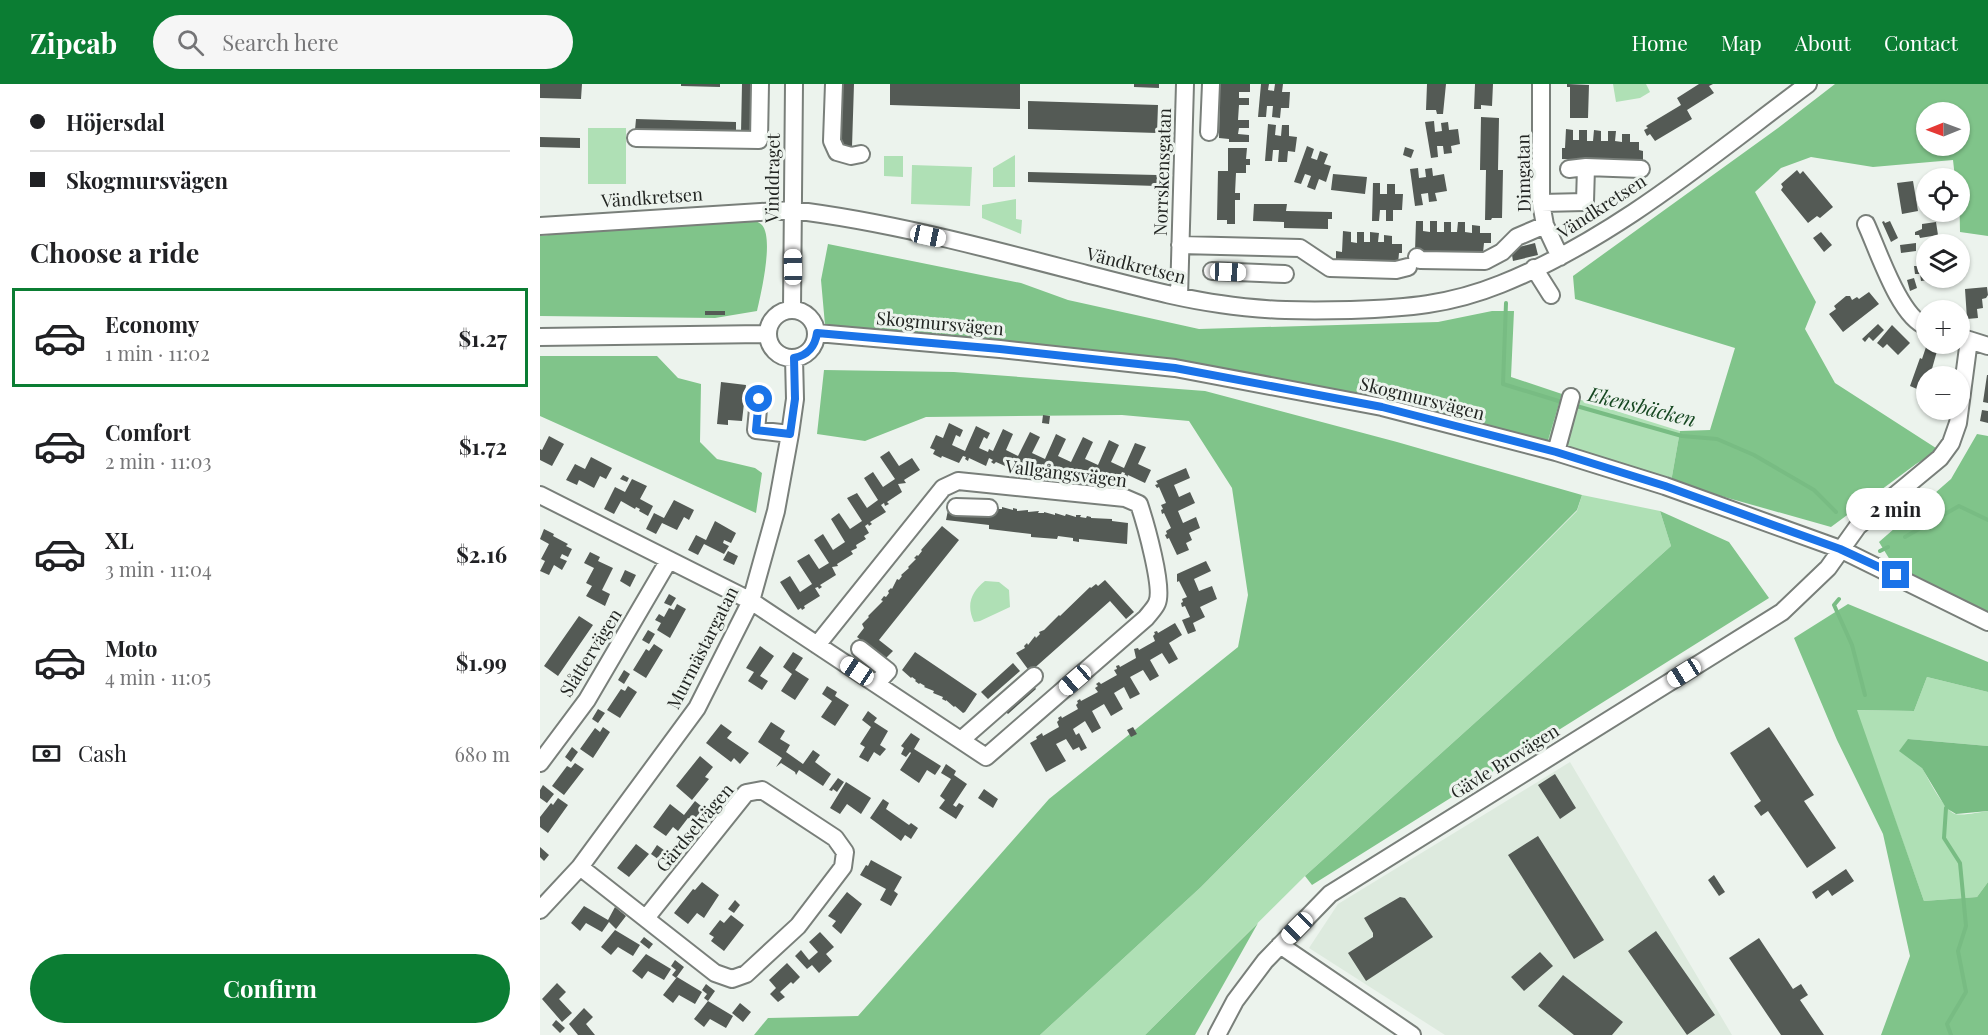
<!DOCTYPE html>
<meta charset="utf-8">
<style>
:root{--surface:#fff;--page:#f6f6f6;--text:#202124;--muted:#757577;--line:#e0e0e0;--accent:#0b7d33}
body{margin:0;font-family:"Playfair Display",serif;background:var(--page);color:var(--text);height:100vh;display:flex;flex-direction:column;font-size:22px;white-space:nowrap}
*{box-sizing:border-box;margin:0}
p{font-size:20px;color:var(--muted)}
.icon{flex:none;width:33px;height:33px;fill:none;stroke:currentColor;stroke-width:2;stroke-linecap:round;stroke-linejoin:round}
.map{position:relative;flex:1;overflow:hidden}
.sheet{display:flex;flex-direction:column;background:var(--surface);width:540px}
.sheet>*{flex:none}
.top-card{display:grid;align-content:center;height:132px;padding:0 30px;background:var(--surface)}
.needle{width:39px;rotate:269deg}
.buttons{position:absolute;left:1376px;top:18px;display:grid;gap:12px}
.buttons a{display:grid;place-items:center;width:54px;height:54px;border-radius:50%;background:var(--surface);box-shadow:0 2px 4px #0004;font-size:30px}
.end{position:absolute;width:27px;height:27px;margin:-14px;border:8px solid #1a73e8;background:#fff;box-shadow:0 0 0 3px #fff}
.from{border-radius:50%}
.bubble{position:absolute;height:42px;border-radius:21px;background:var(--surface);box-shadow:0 2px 4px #0004;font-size:20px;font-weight:700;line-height:42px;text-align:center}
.car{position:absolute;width:18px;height:36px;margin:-18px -9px;border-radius:8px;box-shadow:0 0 4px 2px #0007;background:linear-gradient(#fff 24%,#345 0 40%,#fff 0 76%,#345 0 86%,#fff 0)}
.top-card b{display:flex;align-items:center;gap:21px;height:57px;font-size:22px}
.top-card b+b{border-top:2px solid var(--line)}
.top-card i{width:15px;height:15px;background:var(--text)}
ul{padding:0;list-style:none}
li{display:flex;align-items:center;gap:18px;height:99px;margin:0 12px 9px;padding:0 18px;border:3px solid transparent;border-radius:0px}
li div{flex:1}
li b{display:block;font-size:22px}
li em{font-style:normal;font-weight:700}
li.selected{border-color:var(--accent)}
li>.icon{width:54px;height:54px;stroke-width:1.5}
h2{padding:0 30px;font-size:27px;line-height:72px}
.pay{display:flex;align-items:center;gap:15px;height:66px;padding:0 30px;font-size:22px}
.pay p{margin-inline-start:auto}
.cta{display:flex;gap:12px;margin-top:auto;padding:12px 30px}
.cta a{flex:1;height:69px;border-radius:36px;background:var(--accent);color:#fff;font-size:24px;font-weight:700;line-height:69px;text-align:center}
header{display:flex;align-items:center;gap:36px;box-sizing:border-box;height:84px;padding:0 30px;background:var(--accent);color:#fff}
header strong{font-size:28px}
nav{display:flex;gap:33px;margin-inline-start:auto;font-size:21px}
.search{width:420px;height:54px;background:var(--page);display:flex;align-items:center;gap:15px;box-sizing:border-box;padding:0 21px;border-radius:33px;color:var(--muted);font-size:22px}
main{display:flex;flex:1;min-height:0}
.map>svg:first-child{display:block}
.built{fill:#ddeade}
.green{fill:#afe0b5}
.forest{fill:#80c48a;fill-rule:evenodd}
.water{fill:#78bc83}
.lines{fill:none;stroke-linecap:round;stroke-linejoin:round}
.stream{stroke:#78bc83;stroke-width:4}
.building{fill:#545a55}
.minor-casing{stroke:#797f7a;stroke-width:20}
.minor{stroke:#fff;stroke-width:16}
.route{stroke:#1a73e8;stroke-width:8}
.labels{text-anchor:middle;stroke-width:6;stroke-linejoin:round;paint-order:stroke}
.street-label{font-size:18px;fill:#222522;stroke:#ecf3ed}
.water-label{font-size:20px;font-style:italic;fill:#164721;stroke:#ecf3ed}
</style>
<header>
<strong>Zipcab</strong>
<div class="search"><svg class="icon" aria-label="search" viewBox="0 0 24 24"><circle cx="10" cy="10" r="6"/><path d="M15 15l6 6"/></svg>Search here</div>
<nav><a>Home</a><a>Map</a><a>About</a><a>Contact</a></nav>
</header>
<main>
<section class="sheet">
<div class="top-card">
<b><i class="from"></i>Höjersdal</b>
<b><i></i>Skogmursvägen</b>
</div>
<h2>Choose a ride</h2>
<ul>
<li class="selected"><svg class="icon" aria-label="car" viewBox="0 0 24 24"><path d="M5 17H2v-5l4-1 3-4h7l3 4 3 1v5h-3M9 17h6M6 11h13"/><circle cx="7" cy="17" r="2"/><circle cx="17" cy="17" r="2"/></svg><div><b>Economy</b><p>1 min · 11:02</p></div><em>$1.27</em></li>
<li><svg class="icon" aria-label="car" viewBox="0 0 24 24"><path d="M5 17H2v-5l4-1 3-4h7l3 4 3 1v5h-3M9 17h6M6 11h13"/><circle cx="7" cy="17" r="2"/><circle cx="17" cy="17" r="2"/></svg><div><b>Comfort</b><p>2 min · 11:03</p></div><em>$1.72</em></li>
<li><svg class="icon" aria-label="car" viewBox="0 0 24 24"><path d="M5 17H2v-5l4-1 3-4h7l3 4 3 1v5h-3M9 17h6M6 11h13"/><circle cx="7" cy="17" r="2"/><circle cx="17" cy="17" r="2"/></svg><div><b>XL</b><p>3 min · 11:04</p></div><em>$2.16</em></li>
<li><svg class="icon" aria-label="car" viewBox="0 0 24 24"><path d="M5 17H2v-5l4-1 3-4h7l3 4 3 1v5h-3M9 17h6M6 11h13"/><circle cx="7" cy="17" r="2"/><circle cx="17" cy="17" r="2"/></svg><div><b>Moto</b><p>4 min · 11:05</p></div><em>$1.99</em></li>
</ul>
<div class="pay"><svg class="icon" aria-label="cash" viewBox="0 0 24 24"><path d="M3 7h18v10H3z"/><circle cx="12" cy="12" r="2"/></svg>Cash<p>680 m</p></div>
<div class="cta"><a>Confirm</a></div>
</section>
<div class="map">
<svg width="1448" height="951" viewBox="0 0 1448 951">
<rect width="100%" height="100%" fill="#ecf3ed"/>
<path class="built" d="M1030,678L1192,951H905L769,864L798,820Z"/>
<path class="green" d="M1073,0H1106L1110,8L1100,14L1076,18Z
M48,44H86V100H48Z
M475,71V103H453V84Z
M344,72H363V93L344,92Z
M372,81L432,83L430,122L371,120Z
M476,115V135L482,136L481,150L442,134V121Z
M1022,310L1140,347L1131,398L1006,363Z
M1042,411L1120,427L1131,462L765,792L605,951H500L661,803L1037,427Z
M445,497L459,498L469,506L470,523L440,537L434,538C426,521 431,508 445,497Z
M1387,593L1448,608V662L1368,655C1376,671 1400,724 1415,730C1424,732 1439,728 1448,727V798L1437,813L1384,817L1316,626L1374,627Z"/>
<path class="forest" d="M1295,0H1448V152L1420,148L1419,94H1415L1413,76L1333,83L1271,73L1241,84L1215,108L1276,218L1265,245L1295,299L1399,366L1376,380L1291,443L1131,398L1140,347L1170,346L1195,264L1035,215L1033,192L1238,44ZM1386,28H1419V62H1386Z
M214,136C216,137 220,139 222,141C234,155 221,209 217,227L175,234L0,232V152L52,146Z
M288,160L481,199L528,216L659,245L898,238L952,227H974L971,293L1022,310L1006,363L865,323L425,254L285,241L281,196Z
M0,272H117L138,294L161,300L160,358L177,375L215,384L222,389L216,429L0,332Z
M284,286L414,288L665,307L857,358L1042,411L1037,426L661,803L500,951H214L228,934L318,932L509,715L698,563L708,511L692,404L649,337L582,331L386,333L325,357L277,350Z
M1437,350L1448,352V532L1358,489L1339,458L1411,395Z
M1120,427L1189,458L1229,514L772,801L765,792L1131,462Z
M1308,520L1448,578V608L1387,593L1374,627L1317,626L1384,817L1437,813L1448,798V951H1341L1370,872L1343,750L1297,656L1254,554Z
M718,839L655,951H605Z"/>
<path class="water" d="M1368,655L1448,662V727L1416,730L1406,724L1382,684L1359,667Z"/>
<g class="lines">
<path class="stream" d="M966,219L963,300L1025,319
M1033,321L1142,352L1177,355L1214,371L1274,406L1296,428
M1365,453L1419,422L1448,436
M1340,467L1348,463
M1299,515L1294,521L1312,561L1325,611
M1406,724L1404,754L1420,779L1426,842L1418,867L1426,908L1407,940L1411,951"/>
</g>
<path class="building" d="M0,0H42L41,15L0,14Z
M141,0H180V3L141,2Z
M202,0H213L212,49H201Z
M303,0H314L312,63H301Z
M350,0H480V25L350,21Z
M594,0H619V4L594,3Z
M680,0H710V8H699V14H709V21H699L698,36H709V44H699L698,50L709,51V58H689V55L679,54Z
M721,0H729L728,6L734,7L735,0H743L742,8H750L749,24H741L740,34L732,33L733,22H727L726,33H718Z
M887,0H906L903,30H897L896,26H886Z
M935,0H953L952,22L941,21V25H934Z
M1027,0L1049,1L1048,34H1030V3H1027Z
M1159,0H1173L1169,2L1174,9L1147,26L1152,35L1115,57L1110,50L1107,52L1104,46L1108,44L1106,42L1141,21L1137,14Z
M488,17L618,21L617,49L488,45Z
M941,33L959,34L958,86H963L962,134H952L951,136H945L946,86H940Z
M96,35L196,38V49L95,46Z
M894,37L895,48L902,47L901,39L908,38L909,46L918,45L920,60L911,62L912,69L904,70L903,62H897L898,73L891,74L885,38Z
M728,40L736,41L735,51L741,52L742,41H749V52L757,53L755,68L748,67L747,78H738L739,66H733L732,77H725Z
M1026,45L1033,46V56H1039V46H1047V57H1053L1054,46L1061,47V57H1068V47H1076L1075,57L1082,58V50H1090V58H1099V66L1103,67V78L1022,75V64H1025Z
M0,53L40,54V64L0,63Z
M767,62L774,65L771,74L777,76L780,67L788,70L784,80L791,82L786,98L779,95L775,106L767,103L771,92L765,90L761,100L754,98Z
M865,63L874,66L871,74L863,71Z
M688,64H707L706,75H710V81H706V89H696L695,109H700V116H695V140H687V136H677L678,87H688Z
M878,84L879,94L886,93L885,85L892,84L893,92L904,90L907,107L895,109L897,117L889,118L888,109L881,110L883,121L875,122L870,85Z
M1257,86L1260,90L1263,87L1293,123L1280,134L1277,132L1268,139L1241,106L1243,103L1241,100Z
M488,88L617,91V102L488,98Z
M793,90L827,93L825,110L791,106Z
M1373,97L1378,127L1362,130L1357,99Z
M833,99H840V110H847V100H855V110H863L862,126H853V137H846V126H840L839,137H832Z
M714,120H747L746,127L792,128V135H788V145L744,144V138L713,137Z
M876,137H883V147L890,148V137H897V148H904V138H911V148H917L918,138H925V148L932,149V141L940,142V149H951V159H944L943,169L875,167Z
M1344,137L1345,139L1350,137L1358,154L1351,158L1342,138Z
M1396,138L1398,151L1380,154L1379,151H1375V148L1382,145V140Z
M803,147L811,148V158L817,159V148H824V158H830V148L839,149L838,158H844V151L852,152V160H862V169H859L858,180L796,178V167L802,168Z
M1281,148L1292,161L1284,168L1273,154Z
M995,159L998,171L973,177L971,165Z
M1376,159V167L1361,169L1360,161Z
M1378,174H1386V194H1399V195L1381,197L1380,190H1375L1374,182H1379Z
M1374,194L1377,204L1370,207L1367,196Z
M1447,203L1448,211L1446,214L1442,215L1443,224L1437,225L1438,234L1427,235L1425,205Z
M1329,208L1339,220L1303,248L1289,230L1296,225L1294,222L1306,212H1310L1312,216L1317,213L1319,215Z
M165,227H185V231H165Z
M1338,240L1344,246L1333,257L1329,253L1325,258L1322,255Z
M1352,241L1370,259L1358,271L1347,260L1343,264L1337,259Z
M1386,263L1397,267L1390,292H1386L1384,308L1370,302L1380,274L1382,275Z
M1447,291H1448V319L1443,318Z
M181,298L206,301L202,337L188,336V341L177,340Z
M1442,326L1448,327V339L1440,337Z
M503,331L510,332L509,340L502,339Z
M409,339L423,346L420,353L416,351L412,361L425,367L436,342L450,349L447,355L444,353L439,364L448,368L449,365L453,367L463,345L473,350L466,366L478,372L490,348L500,353L492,369L505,375L516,350L526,355L518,372L531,378L543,353L553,358L545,375L558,381L569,356L579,361L571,378L584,384L595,359L606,363L598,380L611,386L605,399L588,391L587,394L584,392L585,389L582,388L578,396L561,389L560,391L555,386L552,393L546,391L544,394L533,389L531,393L509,383L508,386L502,380L498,388L492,385L491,387L475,380L472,385L456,378L454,380L451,378L453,376L449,374L446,382L429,374L428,377L425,375L426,373L423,372L419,379L402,372L401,374L393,370L395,366L390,364L396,351L403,354Z
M9,352L24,360L12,382L0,376V365L2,366Z
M349,367L359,382L372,374L380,386L364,396L366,399L358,400L362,408L347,418L349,420L345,422L344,419L341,421L346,428L330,438L332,440L329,442L328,440L325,442L329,449L324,452L326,455L316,461L317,464L311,467L313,470L297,480L298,482L292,483L296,491L280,501L282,503L279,505L278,503L275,504L280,512L264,522L265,524L262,526L261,524L258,526L240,498L250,492L260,508L272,500L257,477L269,470L279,485L289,479L274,456L283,450L293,466L305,458L291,435L299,429L310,445L322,437L307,414L317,409L327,424L338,416L324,394L333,388L343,403L355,395L340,373Z
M51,373L72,384L66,395L60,392L54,404L39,396L37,401L26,396L35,380L45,385Z
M646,384L650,394L634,401L639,413L650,408L655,419L638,427L643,439L656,433L660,444L649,449L652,456L646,459L649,466L637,471L629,454L627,455L625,451L627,450L626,447L631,444L624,429L622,430L621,426L623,425L621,421L626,419L619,403L617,404L615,401L618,400L616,397Z
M83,391L89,394L87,398L80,395Z
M92,395L107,402L100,415L113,422L108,432L99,427L100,425L96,423L95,425L81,417L74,430L64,425L75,403L85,408Z
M134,416L154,426L149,436L144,433L137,446L122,439L116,450L106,445L114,429L124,434Z
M462,423L473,426V424L477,425V427L488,426V428L499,427L498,429H504V428L515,431V429L525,432L526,430L536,433V431H541L540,433L546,434L547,432L551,433V434L572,435V437L588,439L587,460L539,455V458L533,457V454L518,452L517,455L491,453V450L449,445V441L406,436L408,426L450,430L457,425H462Z
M175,437L196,449L191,459L184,456L183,459L189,462L184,470L164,460L158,471L148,466L156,451L166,456Z
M402,442L419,456L339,556L353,567L345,575L317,553L324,544L322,540L329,533L328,532L343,517L341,516L344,512L346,513L349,509L348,507L351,504L352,505L357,495L359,496L362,492L361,491L369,484L368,483L376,475L374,474L377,471L378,472L382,467L381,466Z
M4,445L14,450L13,452L28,460L26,462L32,465L28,473L22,470L20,474L27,477L22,486L14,481L9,491L0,487L5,477L1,475L9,460L0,455Z
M188,467L198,472L194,481L183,476Z
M50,468L60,473L58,477L73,484L62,506L70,510L65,522L46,512L52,502L46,499L54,484L44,479Z
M666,477L671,487L654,495L659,507L672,502L677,515L660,523L665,533L653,539L656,547L648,550L642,536L650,533L645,522L642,523L641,519L643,518L642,515L647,513L639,497L637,498V490Z
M85,486L96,491L90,503L80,497Z
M565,496L594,528L586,535L570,517L490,588L476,569L485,564L484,562L487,559L488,561L495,552L496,554L500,550L499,548L504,546L519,531L520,532L550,503L551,504L556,500L558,502Z
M129,510L136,514L131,522L124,519Z
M137,520L146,525L130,554L117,546L121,539L115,536L119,530L124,533L129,524L134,526Z
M39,532L53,541L18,592L4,582Z
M635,539L642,551L629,559L638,575L629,580L622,569L610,576L619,592L610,597L603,586L590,593L600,610L590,615L584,603L574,609L583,625L571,632L564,620L552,627L561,644L552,649L545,637L533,645L536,651L539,649L547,664L541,667L539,663L533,666L526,655L516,660L526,677L506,688L490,659L497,655L496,653L502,649L503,652L519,643L517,638L519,636L518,634L521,632L522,634L538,625L536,621L538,619L537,617L540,615L541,617L558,608L555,604L558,602L556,600L559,598L561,600L577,591L574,586L577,585L576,582L579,581L580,583L596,574L594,565L598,564L599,566L615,557L613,552L615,550L614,548L617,547L618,549Z
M108,546L115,550L109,560L102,556Z
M114,560L123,566L106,594L93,586L106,565L109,567Z
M220,562L234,572L220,592L228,597L222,606L208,597L214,588L206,584Z
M253,568L263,574L255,586L269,595L255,616L241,607L252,590L243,583Z
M375,568L437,610L425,628L423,629L415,622L414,623L406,616V617L402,615L403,613L393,609L394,607L384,603L385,602L380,599L379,600L375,597L376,596L372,593L371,594L362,586Z
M473,579L480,587L448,615L441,608Z
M84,586L90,590L84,600L78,596Z
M490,597L496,605L468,630L461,623Z
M88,602L97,608L80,634L67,626L81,605L85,607Z
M287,602L297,608L295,612L309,621L295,642L281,633L292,617L282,610Z
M58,625L65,629L58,639L52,635Z
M328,627L337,634L334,638L348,647L340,661L346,665L340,672L334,668L328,678L319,673L325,663L320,660L331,643L322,636Z
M231,638L245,647L240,655L250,661L246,668L263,680L273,666L280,671L275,678L291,690L283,702L259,686L256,691L255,688L241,679L236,683L242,674L218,658Z
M181,640L192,648L187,654L209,669L200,680L194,674L191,678L166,659Z
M63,643L70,648L53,674L40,665L55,644L60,648Z
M593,643L597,650L591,653L587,646Z
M1229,643L1274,711L1264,717L1296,764L1267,784L1228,727L1221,732L1214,722L1221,717L1190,669Z
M371,649L380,655L374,665L401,682L395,691L387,686L379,699L360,686L371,669L370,668L366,673L361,670L364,664L361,662Z
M32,663L38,668L31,678L25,673Z
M160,672L173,683L165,693L169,695L152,716L136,702Z
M35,679L44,685L24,711L12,702L27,682L31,684Z
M406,680L416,687L414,691L427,700L413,721L416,723L419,719L424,722L416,735L399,724L405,716L400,712L411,695L401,689Z
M1015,690L1036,724L1020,735L998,701Z
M298,694L304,698L297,708L293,705L292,707L289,706Z
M306,698L331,714L321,730L307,720L300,730L290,724Z
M3,701L14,710L7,719L0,714V706Z
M444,705L458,715L453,724L438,714Z
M18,714L28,721L8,749L0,743V733L11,719L13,721Z
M343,715L349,719L346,725L369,741L371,739L378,744L371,755L365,751L361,757L330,734Z
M155,717L166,726L156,739L148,734L138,747L133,743L126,752L113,743L130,720L144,731Z
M998,752L1064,856L1034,875L968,771Z
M96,760L109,770L89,793L77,784Z
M117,761L128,769L122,778L111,770Z
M0,763L9,771L4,777L0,773Z
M331,776L362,793L354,807L358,810L351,822L340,816L346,805L320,791L326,781L328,782Z
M1306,785L1314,797L1292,812L1288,806L1276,815L1272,808Z
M1174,791L1185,808L1179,812L1168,796Z
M162,798L179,811L164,834L157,829L148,840L134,829L153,805L155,806Z
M307,808L322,820L301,850L292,842L296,837L288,832Z
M860,813L865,814L893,853L826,897L808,869L833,853V849L824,834Z
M195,816L200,821L194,829L188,825Z
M44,822L68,836L75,823L86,832L76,845L69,838L62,848L46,839L40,847L31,839Z
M191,831L204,841L184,867L171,857L174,853L169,850L180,836L184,839Z
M75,846L100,861L93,872L78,863L71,871L61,863Z
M1116,847L1175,931L1147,951L1088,867Z
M280,848L294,863L286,870L292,877L279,889L272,881L267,885L255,872L261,866L269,876L278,868L269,858Z
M104,853L113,860L109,865L100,858Z
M1219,854L1253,905L1261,900L1268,911L1260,916L1284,951H1241L1189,874Z
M1000,868L1013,882L984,907L971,893Z
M106,870L131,885L124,896L108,887L102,895L92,887Z
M135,876L144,883L136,894L132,891L136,886L131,882Z
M247,879L260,893L253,900L251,898L240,908L245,913L238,918L230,910L236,904L229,896Z
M1023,891L1083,938L1072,951H1034L998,922Z
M137,893L162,908L155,920L139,911L133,919L123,911Z
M17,899L26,908L19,915L32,929L22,938L2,915Z
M166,900L175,907L168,917L164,914L167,910L162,906Z
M168,917L193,932L186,944L170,935L164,943L154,935Z
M200,919L211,928L203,938L192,929Z
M44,924L53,933L46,940L55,951H38L29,940Z
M16,936L25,944L20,949L12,941Z"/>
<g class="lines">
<defs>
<path id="minor" d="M294,0L292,57L297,68L311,72L321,70
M1001,0V119L1005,141L1020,173
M669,48L671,0
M96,54L219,56L220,0
M1029,85L1046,83L1101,85
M1001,119L1045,118L1046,83
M1326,140C1338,166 1360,234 1386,242
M0,142L252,126C351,138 450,165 546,190C591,201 635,214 680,220C724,227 767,227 811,226C867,224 909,221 961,200C1074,155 1171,72 1268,0
M640,161L760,164L790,184L856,186L868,183
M877,173L880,176L945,177L962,168L977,153L1005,141
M994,184L1011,211
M672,187L745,190
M639,213L645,0
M252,225L254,0
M228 250a24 24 0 1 1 48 0a24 24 0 1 1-48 0Z
M277,249L460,265L635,284L842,323L1016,368L1125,402L1300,465L1448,538
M0,253L228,250
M1429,256L1448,262
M219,315L216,346L250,350
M1016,368L1031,313
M0,411L211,517L446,673L606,534C609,530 615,524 617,519C624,504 605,438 599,420L585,414L418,397L403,404L277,561
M416,423L449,424
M320,565L348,587L336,600
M421,656L494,592
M0,679L47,616L129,476
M40,783L175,889L192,895L206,890L258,842L303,783L305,768L295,754L222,706L206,709L106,834
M0,826L40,783L157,624L211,517L236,427L250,350L255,315L254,274
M740,861L872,951
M677,951L695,917L725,877L790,810L1242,528L1288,484L1318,442L1400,374L1411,359L1418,339L1429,256L1419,253"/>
</defs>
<use href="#minor" class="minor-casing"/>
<use href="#minor" class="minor"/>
</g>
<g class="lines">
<path class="route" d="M219,315L216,346L250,350L255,315L254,274C268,271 275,263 277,249L460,265L635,284L842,323L1016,368L1125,402L1300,465L1356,491"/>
</g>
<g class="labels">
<g class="street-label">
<text transform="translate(623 88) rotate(-88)" y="6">Norrskensgatan</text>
<text transform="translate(984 89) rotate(-91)" y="6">Dimgatan</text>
<text transform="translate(233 94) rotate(-89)" y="6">Vinddraget</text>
<text transform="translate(112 114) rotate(-4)" y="6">Vändkretsen</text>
<text transform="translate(1062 123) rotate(-33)" y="6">Vändkretsen</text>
<text transform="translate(596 182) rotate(14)" y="6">Vändkretsen</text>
<text transform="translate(400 240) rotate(5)" y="6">Skogmursvägen</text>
<text transform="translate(882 315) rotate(14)" y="6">Skogmursvägen</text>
<text transform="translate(526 390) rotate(7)" y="6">Vallgångsvägen</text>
<text transform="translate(163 564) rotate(-63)" y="6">Murmästargatan</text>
<text transform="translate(51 569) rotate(-58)" y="6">Slåttervägen</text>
<text transform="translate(965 678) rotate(-32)" y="6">Gävle Brovägen</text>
<text transform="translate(155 744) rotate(-50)" y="6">Gärdselvägen</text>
</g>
<g class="water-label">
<text transform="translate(1102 323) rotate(14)" y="7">Ekensbäcken</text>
</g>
</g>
</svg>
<div class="buttons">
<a><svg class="needle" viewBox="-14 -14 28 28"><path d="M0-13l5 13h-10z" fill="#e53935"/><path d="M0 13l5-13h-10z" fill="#757577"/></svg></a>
<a><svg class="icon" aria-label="locate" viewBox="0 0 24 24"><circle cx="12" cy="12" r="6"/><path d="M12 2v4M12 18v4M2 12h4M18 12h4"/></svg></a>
<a><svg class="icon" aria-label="layers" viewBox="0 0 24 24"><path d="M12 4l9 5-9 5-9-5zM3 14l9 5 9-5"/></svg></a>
<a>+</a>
<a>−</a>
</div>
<i class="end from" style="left:219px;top:315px"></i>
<i class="end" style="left:1356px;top:491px"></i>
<div class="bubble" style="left:1306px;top:404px;width:99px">2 min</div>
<i class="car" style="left:388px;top:152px;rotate:102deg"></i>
<i class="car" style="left:253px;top:183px;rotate:359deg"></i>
<i class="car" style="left:688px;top:188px;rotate:92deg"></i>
<i class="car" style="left:317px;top:587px;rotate:304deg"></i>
<i class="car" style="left:1144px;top:589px;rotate:238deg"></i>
<i class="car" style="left:535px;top:596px;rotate:229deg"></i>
<i class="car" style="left:757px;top:844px;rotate:225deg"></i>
</div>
</main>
